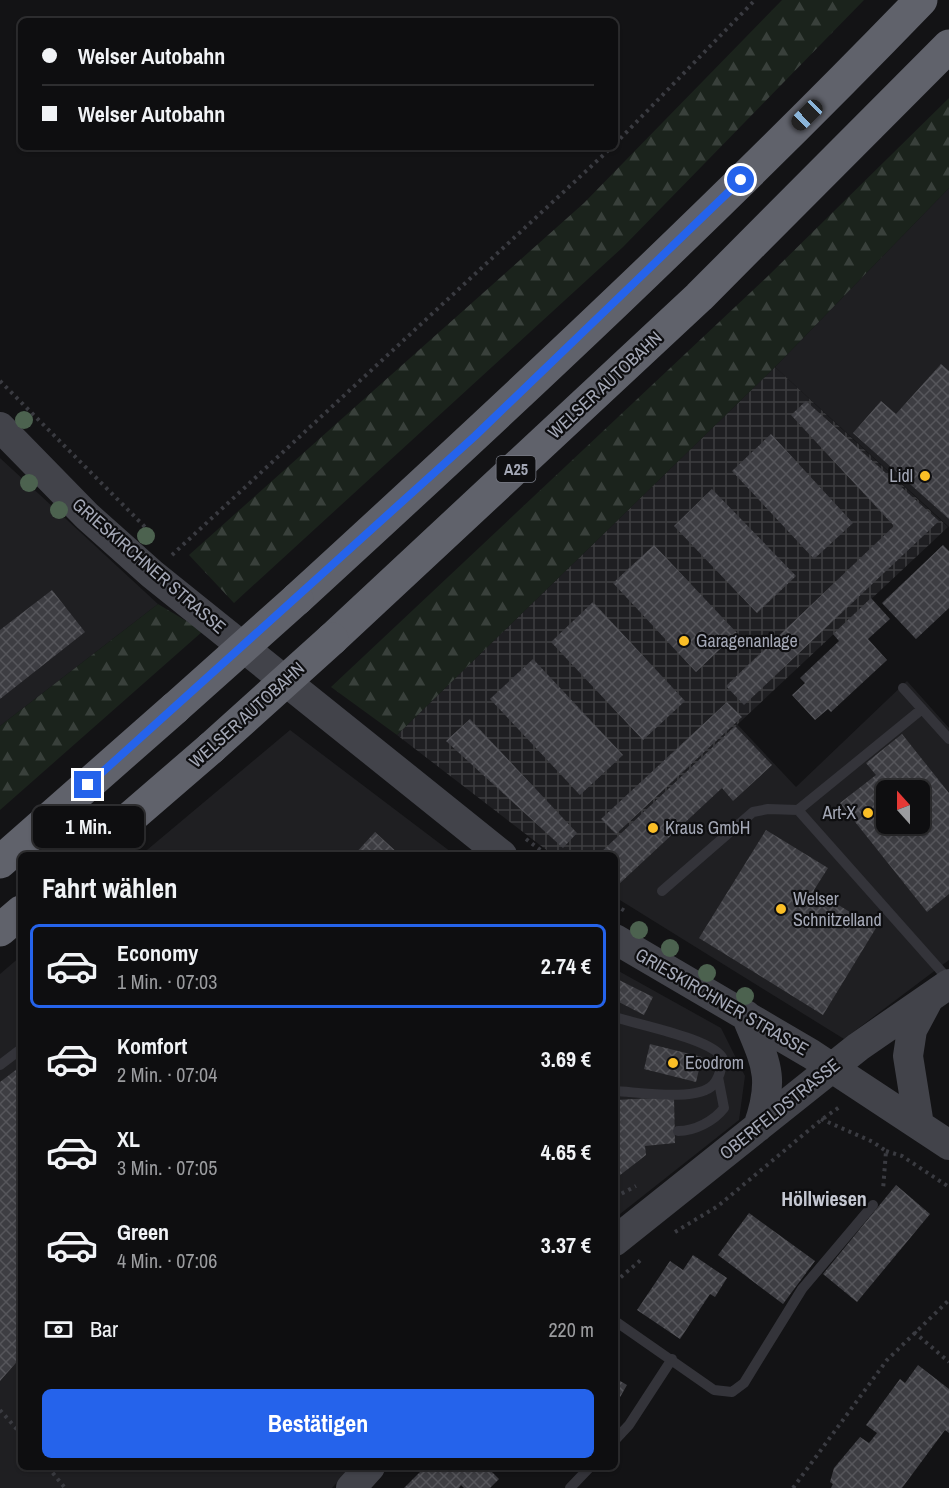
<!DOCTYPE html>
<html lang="de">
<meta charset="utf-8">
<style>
:root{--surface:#0e0e10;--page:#1c1c1e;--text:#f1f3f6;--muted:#9b9c9f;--line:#2e2e30;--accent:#2563eb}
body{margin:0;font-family:"Archivo Narrow",sans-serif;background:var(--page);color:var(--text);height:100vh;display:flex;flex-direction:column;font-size:22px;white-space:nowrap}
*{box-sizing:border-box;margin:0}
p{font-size:20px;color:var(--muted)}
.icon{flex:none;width:33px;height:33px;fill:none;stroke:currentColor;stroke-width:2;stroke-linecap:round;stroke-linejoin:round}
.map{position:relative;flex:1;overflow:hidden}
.details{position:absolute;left:18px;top:852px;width:600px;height:618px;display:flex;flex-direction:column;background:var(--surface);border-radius:9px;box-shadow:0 2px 4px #0004,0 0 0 2px var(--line)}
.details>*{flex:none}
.banner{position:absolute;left:18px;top:18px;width:600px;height:132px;border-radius:9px;box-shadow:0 2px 4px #0004,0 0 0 2px var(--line);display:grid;align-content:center;height:132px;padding:0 24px;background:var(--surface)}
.needle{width:39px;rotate:339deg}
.buttons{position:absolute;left:876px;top:780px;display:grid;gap:12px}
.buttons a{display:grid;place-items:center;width:54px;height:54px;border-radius:9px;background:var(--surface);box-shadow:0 2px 4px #0004,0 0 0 2px var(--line);font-size:30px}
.end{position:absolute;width:27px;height:27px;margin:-14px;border:8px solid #2563eb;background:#fff;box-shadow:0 0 0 3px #fff}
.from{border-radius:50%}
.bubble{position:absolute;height:42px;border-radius:9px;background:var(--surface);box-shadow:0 2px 4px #0004,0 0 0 2px var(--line);font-size:20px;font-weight:800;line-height:42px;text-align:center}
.car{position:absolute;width:18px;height:36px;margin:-18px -9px;border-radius:8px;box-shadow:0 0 4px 2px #0007;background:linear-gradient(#222 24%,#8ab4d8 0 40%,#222 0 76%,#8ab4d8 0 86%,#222 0)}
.banner b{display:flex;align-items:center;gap:21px;height:57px;font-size:22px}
.banner b+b{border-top:2px solid var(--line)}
.banner i{width:15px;height:15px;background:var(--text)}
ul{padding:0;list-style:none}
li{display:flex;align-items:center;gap:18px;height:84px;margin:0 12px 9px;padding:0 12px;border:3px solid transparent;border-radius:9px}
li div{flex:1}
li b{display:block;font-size:22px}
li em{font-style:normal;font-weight:800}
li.on{border-color:var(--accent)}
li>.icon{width:54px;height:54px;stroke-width:1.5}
h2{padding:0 24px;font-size:27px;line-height:72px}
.pay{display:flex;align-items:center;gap:15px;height:66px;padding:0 24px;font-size:22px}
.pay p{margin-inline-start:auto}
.cta{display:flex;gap:12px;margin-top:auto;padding:12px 24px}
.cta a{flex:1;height:69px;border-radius:9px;background:var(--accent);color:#fff;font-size:24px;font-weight:800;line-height:69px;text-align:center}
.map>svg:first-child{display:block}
.built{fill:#1f1f22;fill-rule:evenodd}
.industrial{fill:url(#industrial-grid)}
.forest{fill:url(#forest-firs)}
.building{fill:url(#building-cross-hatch);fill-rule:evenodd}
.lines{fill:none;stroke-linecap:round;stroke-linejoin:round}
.path{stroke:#3a3b41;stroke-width:4;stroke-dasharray:3 4.5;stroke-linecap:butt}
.service{stroke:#34343a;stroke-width:10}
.secondary{stroke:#42434a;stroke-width:30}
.motorway{stroke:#60626b;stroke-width:33}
.motorway-bridge{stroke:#60626b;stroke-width:33}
.tree{fill:#4c624f}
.route{stroke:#2563eb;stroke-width:8}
.poi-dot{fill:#fabe26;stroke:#0e0e10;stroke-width:2}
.labels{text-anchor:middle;stroke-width:4.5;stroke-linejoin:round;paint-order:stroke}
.shield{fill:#0e0e10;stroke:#777a84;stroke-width:1.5}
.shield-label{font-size:16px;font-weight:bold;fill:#a4a8b6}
.street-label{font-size:18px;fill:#a4a8b6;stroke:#0e0e10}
.poi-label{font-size:18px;fill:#a4a8b6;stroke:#0e0e10;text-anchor:start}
.neighbourhood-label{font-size:20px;font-weight:bold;fill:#c5c8d2;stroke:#0e0e10}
</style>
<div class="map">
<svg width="949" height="1488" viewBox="0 0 949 1488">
<defs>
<pattern id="industrial-grid" width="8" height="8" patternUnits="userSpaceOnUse" patternTransform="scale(1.5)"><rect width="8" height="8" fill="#1f1f22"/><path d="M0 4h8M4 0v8" fill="none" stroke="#3d3d40"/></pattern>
<pattern id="forest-firs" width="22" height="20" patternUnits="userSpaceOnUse" patternTransform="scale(1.5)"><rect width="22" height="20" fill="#1b231c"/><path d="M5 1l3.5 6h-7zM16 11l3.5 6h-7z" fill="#39403b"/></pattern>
<pattern id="building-cross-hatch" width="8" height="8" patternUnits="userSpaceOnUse" patternTransform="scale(1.5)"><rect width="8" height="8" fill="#3d3d42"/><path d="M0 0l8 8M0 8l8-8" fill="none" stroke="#56565b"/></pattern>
</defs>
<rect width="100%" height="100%" fill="#131315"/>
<path class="built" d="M949,188V527L775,367Z
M0,458L158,604L0,726Z
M907,681L949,728V960L844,1039L615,897V855H598L736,723L796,787ZM886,790H920V824H886Z
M290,730L455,855H141Z
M21,956V1467H351L332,1488H0V974Z
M615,969L721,1028L745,1076L739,1120L615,1218Z"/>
<path class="industrial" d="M775,367L948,527L598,855H553L397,735Z"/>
<path class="forest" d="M782,0H864L623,247L234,603L189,555L584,203Z
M949,98V188L775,367L397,735L331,687L768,276Z
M158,604L203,631L0,810V726Z"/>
<path class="building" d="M941,364L949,371V519L853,433L881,401L896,414Z
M806,401L939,521L744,705L726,686L894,526L791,415Z
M771,434L853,523L814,559L732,471Z
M712,489L796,576L757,613L674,526Z
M654,545L737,633L696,672L613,583Z
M943,545L949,551V608L916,639L882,603Z
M52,590L85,632L0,699V630Z
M871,598L890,619L868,639L887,660L831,712L828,709L815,720L792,695L805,683L800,678L839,641L833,634Z
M593,602L685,701L643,740L551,642Z
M533,659L623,755L580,795L490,699Z
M727,702L742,717L616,834L601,819Z
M470,719L577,833L563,848L446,741Z
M735,726L772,765L733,801L722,788L619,884L615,882V855H598Z
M902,734L949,793V894L927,912L840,803L876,775L866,763ZM886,790H920V824H886Z
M766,830L828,868L814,890L876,928L823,1015L699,938Z
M375,832L400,855H354Z
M615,978L653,997L644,1015L615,1000Z
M650,1044L702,1057L696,1082L644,1069Z
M21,1066V1357L0,1381V1082Z
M674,1097L675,1143L645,1146L646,1155L615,1179V1100Z
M896,1185L930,1214L857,1302L823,1274Z
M749,1213L815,1261L783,1304L718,1255Z
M693,1255L727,1278L715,1297L710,1294L680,1339L637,1310L670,1261L683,1270Z
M918,1365L949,1389V1433L945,1430L902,1488H831L833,1484L830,1482L834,1468L860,1437L869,1443L877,1433L866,1425L900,1379L905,1383Z
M615,1378L627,1385L619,1399L615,1397Z
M425,1467H487L499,1479L490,1488H464L461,1485L459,1488H404Z"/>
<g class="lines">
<path class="path" d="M615,144L755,0
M0,381L147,529
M172,555L612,147
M526,839L547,855
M615,905L625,911
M821,1119L873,1142L886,1151L883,1190
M886,1151L902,1156L949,1187
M615,1197L636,1186
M675,1232L718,1206L821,1120L841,1106
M615,1282L642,1259
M914,1332L949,1362
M0,1410L21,1434
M48,1467L65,1488
M793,1488L887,1360L949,1300"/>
<path class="service" d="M903,688L949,739
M798,810L922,709
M662,891L753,812L768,809L798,810L949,980
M615,1017C638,1025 714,1039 723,1059C721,1068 720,1078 713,1085C697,1102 638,1092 615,1091
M0,1065L21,1049
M678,1131C695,1131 714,1121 724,1108L718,1077
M615,1321L714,1390L732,1392L744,1383L802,1289L873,1205
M615,1440L629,1425L672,1359
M570,1488L590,1467"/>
<path class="secondary" d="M0,427L87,516L152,574L502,855
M615,939L811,1054L949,1145
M746,1015C765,1062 776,1076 758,1127
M919,1125L908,1056L912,1030L928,1000
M615,1241L858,1047L949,984
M351,1488L370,1467"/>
<path class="motorway" d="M297,599C510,404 721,207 921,0
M332,639L699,297L949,46
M87,855L211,748
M0,862L175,708
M0,930L21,912"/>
<path class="motorway-bridge" d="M175,708L297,599
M211,748L332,639"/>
</g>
<g class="tree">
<circle cx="24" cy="420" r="9"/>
<circle cx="29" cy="483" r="9"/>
<circle cx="59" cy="510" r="9"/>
<circle cx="146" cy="536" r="9"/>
<circle cx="639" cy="930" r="9"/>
<circle cx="670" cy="948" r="9"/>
<circle cx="707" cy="973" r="9"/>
<circle cx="745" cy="996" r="9"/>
</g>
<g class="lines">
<path class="route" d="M88,785L475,436L741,180"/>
</g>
<g class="poi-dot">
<circle cx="925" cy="476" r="6"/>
<circle cx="684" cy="641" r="6"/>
<circle cx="868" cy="813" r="6"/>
<circle cx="653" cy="828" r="6"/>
<circle cx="781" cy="909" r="6"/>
<circle cx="673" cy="1063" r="6"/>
</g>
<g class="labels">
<rect class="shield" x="496.5" y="456" width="39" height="26" rx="4.5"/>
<g class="shield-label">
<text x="516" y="475">A25</text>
</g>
<g class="street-label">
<text transform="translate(605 385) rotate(-43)" y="6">WELSER AUTOBAHN</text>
<text transform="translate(149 566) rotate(41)" y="6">GRIESKIRCHNER STRASSE</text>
<text transform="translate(247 715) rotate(-42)" y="6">WELSER AUTOBAHN</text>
<text transform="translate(722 1002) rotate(30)" y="6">GRIESKIRCHNER STRASSE</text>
<text transform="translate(780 1109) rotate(-39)" y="6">OBERFELDSTRASSE</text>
</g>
<g class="poi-label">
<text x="913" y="482" text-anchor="end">Lidl</text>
<text x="696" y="647">Garagenanlage</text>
<text x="856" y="819" text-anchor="end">Art-X</text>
<text x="665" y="834">Kraus GmbH</text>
<text x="793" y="905">Welser<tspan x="793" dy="21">Schnitzelland</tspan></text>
<text x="685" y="1069">Ecodrom</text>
</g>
<g class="neighbourhood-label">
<text x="824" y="1206">Höllwiesen</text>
</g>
</g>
</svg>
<div class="buttons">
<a><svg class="needle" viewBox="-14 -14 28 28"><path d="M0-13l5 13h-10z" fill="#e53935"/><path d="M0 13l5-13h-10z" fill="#9b9c9f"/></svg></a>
</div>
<i class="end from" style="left:741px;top:180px"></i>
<i class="end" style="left:88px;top:785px"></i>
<div class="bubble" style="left:33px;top:806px;width:111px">1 Min.</div>
<i class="car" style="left:807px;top:115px;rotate:226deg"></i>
<div class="banner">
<b><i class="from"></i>Welser Autobahn</b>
<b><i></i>Welser Autobahn</b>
</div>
<section class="details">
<h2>Fahrt wählen</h2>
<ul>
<li class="on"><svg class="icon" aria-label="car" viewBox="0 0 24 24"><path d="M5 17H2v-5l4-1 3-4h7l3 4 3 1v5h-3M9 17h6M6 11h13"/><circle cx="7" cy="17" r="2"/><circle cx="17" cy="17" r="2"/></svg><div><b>Economy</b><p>1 Min. · 07:03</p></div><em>2.74 €</em></li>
<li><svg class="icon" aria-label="car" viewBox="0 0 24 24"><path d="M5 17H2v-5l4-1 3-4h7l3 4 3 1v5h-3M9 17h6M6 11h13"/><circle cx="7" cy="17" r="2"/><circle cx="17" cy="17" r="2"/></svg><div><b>Komfort</b><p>2 Min. · 07:04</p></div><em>3.69 €</em></li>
<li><svg class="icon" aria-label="car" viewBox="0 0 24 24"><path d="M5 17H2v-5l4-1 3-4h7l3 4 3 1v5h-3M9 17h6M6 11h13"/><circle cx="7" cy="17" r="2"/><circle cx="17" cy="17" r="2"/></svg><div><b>XL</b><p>3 Min. · 07:05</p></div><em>4.65 €</em></li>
<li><svg class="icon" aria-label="car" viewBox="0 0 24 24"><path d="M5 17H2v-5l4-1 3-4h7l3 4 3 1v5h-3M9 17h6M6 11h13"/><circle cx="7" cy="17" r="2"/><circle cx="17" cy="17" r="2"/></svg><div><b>Green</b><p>4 Min. · 07:06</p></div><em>3.37 €</em></li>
</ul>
<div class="pay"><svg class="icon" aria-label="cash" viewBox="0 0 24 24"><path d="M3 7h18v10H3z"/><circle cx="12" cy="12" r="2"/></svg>Bar<p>220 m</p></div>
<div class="cta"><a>Bestätigen</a></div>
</section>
</div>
